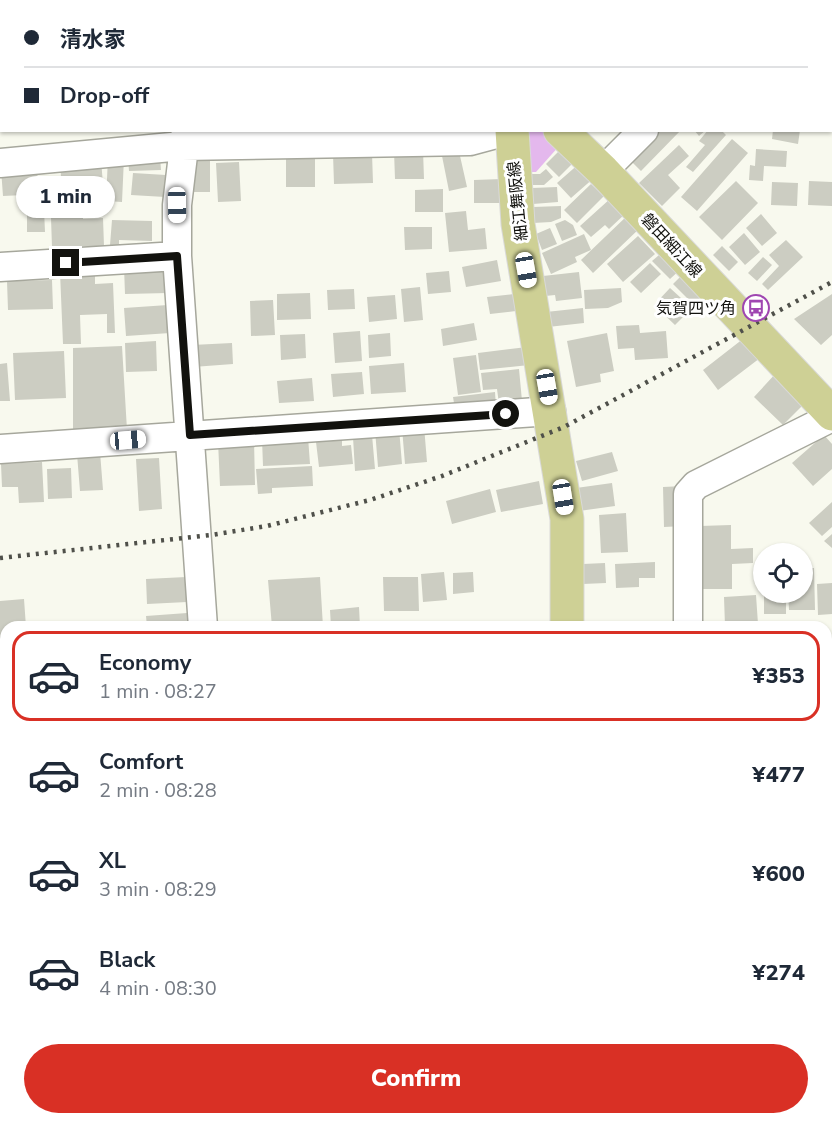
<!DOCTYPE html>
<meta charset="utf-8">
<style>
:root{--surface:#fff;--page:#f2f2f3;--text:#1f2937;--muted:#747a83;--line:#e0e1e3;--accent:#d93025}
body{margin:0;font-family:"Nunito Sans","Noto Sans JP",sans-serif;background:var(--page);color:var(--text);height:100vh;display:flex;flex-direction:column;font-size:22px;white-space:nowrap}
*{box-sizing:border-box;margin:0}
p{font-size:20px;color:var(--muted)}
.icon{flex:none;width:33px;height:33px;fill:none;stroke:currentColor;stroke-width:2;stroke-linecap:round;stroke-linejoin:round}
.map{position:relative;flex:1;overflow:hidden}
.drawer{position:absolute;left:0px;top:621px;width:832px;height:504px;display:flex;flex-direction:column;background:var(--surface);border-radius:18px 18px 0 0;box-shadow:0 2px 4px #0004}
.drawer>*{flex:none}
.guide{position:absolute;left:0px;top:0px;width:832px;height:132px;box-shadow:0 2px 4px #0004;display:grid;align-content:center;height:132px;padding:0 24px;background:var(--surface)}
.fabs{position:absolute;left:753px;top:543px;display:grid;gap:12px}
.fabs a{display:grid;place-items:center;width:60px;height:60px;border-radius:50%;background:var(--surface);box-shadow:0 2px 4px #0004;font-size:30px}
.end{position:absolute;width:27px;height:27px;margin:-14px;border:8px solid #12120e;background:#fff;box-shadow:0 0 0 3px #fff}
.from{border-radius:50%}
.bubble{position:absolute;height:42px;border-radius:21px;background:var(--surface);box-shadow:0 2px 4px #0004;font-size:20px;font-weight:800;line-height:42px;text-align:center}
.car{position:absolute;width:18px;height:36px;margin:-18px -9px;border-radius:8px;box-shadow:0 0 4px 2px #0007;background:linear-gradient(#fff 24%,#345 0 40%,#fff 0 76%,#345 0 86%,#fff 0)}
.guide b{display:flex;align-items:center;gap:21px;height:57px;font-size:22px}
.guide b+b{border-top:2px solid var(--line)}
.guide i{width:15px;height:15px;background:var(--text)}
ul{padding:10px 0 0;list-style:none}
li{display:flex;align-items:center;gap:18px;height:90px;margin:0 12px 9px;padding:0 12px;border:3px solid transparent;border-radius:18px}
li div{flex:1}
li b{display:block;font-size:22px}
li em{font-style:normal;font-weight:800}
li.current{border-color:var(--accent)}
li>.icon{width:54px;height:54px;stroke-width:1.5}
.action{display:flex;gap:12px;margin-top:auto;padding:12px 24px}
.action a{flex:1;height:69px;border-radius:36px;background:var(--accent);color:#fff;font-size:24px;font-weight:800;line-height:69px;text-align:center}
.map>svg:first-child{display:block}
.green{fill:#e4b8ed}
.water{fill:#c598cf}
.building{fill:#cccdc2}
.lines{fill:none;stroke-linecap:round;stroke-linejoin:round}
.minor-casing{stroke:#a6a79c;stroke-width:31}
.major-casing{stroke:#d9d9d8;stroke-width:35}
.highway-casing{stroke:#d9d9d8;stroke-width:35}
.path{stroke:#7e7f78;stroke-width:4;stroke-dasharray:3 3;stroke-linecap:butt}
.minor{stroke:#fff;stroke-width:28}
.major{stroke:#ced095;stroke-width:33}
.highway{stroke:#aeb04e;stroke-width:33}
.rail{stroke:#4f504a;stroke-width:4.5;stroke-dasharray:3 6;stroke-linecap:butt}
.route{stroke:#12120e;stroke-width:8}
.labels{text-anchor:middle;stroke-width:6;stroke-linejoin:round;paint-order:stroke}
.street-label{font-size:16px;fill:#12120e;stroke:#fff}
.poi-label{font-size:16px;fill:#12120e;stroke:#fff;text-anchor:end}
</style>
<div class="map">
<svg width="832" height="1125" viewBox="0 0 832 1125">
<rect width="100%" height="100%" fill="#f8f9ee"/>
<path class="green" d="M526,130L544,131L560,145L536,172H522Z"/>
<path class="water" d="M832,1100V1125H782L794,1119H826L827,1103Z"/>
<path class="building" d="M653,130H681L641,171L627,157Z
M694,130H706L699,136Z
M708,130H721L726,135L693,172L686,167L705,145L699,141Z
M773,130H800L798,144L772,139Z
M732,139L748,153L697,211L681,197Z
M679,145L689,156L668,175L680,188L662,206L639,183Z
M564,146L577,159L559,177L546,164Z
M458,147L467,187L449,191L441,151Z
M756,149L787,151L786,167L764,166L763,181L749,180L750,165L755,166Z
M423,150L424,179H395L394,151Z
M372,153L373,183L334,184L333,154Z
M160,156L161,170L129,171L128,157Z
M108,157L124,158L122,202L106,201Z
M286,158H315V187H286Z
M101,159L104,198L87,199L86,191L62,192L60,162Z
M185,159H210V192H186Z
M239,162L241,201L218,202L216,163Z
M581,162L595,177L571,198L557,183Z
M37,167L38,187H44L45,205L25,207L24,195L3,196L1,169Z
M546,169L553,177L544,185H526V174H540Z
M133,173L166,175L165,197L131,195Z
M502,179V203H474V180Z
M736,181L758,203L722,240L699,217Z
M809,181L832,182V206L808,205Z
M772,182L798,183L797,206L771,205Z
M591,184L604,196L577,223L564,210Z
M557,187L558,202L533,204L532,188Z
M443,189V212H415V190Z
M611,198L626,213L609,229L605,225L591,237L580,226Z
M83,206V219L103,218L104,246L52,247L51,218H62V207Z
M561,206V218L551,222L533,223V207Z
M27,209H44L45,232H27Z
M466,211L468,230L485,228L487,249L449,252L445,213Z
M629,214L641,227L593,273L581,260Z
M761,214L777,233L762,246L746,228Z
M112,220L152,221V241L119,240V245H110Z
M565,220L573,225L577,235L562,241L555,224Z
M404,227H432V249L405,250Z
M550,228L557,244L542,250L536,234Z
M744,233L760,252L745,265L729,247Z
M584,234L591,250L575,257L577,262L551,274L542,253Z
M638,236L655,254L623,282L607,264Z
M786,240L803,257L768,290L762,284L779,266L769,255Z
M722,246L738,262L729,271L713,255Z
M665,250L682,268L670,279L652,261Z
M763,257L772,265L757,281L748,273Z
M497,260L501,281L466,287L462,267Z
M650,263L661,274L641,293L630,282Z
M168,266V293L125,294L124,267Z
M95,271V284L113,283L115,333H107V314L80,315L81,344H63L60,272Z
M449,271L451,292L428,294L426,273Z
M579,272L582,298L556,301L555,295L545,296L543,276Z
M685,272L708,295L696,307L673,284Z
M52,280L53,309L8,310L7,281Z
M420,287L423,320L404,322L401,289Z
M621,288L622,302L608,308L585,309L584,290Z
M670,288L692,308L675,325L654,305Z
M354,289L355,309L328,310L327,290Z
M310,293L311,319L277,320V294Z
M514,294L516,311L490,314L487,297Z
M832,294V335L821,345L794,319Z
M395,295L397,319L369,322L367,297Z
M273,300L275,335L251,336L250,301Z
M168,305L170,333L126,336L124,308Z
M583,308L584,323L548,327L546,312Z
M474,323L477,340L443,346L441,329Z
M639,325L640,333L666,331L668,358L635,360L634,348L618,349L616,326Z
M360,331L362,361L335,363L333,333Z
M390,333L391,356L369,358L368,335Z
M607,333L614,371L600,374L601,382L576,387L567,341Z
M305,334L306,358L281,360L280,335Z
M748,335L764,355L718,390L703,370Z
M156,341L157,371L126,372L125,343Z
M232,343L233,364L193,367L192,345Z
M122,346L127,430L73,432V348Z
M527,347L529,365L480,370L478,353Z
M64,351L66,398L15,400L13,353Z
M476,355L481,392L458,395L453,358Z
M7,363L10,401H0V364Z
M404,363L406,392L371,394L369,366Z
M519,369L522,401L499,404L497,389L483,390L481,373Z
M362,372L364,394L333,397L331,374Z
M777,372L807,401L783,425L754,397Z
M312,378L314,401L279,403L277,381Z
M495,392L496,407L455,409L453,397Z
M424,426L427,462L405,464L402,428Z
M399,428L402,464L378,467L375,430Z
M372,435L375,469L355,471L353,437Z
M824,435L832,444V469L813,486L792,463Z
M308,437L310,464L263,466L262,439Z
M342,439V446L351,445L353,464L319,467L316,442Z
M254,440L255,485L220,486L218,441Z
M100,452L103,490L80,491L77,454Z
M612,452L618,471L582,481L576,461Z
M159,458L162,509L139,511L136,459Z
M42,462L44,502L19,503L18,487H2L1,464Z
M312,466L313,486L272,488V493L258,494L256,469Z
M71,468L72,498L48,499L47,469Z
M539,481L543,504L501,512L496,490Z
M612,483L615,506L579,511L576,488Z
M684,486V526L664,527L663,487Z
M490,489L496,512L452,524L446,501Z
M832,502V527L822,536L809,523Z
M626,513L628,552L601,553L599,515Z
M731,525V549L753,548V563L732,564V589H701L700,526Z
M832,534V548L824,541Z
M655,562V578H639V587L616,588L615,564Z
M605,563L606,583L583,584V564Z
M802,568H814L815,610H789L788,592H802Z
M444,572L447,600L423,602L421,574Z
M473,572L474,592L453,594V573Z
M186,577L187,602L147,604L146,579Z
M320,577L323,627H272L268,580Z
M383,577H418L419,611H384Z
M832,583V614L818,615L817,584Z
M764,592H786V614H764Z
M756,595L758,624L725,626L724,597Z
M24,599L26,627H6V665H0V601Z
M359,607L360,627H331L330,610Z
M187,613V627H147L146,616Z
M682,622V627H634L633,623Z
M0,797H6V880H0Z
M826,813H830L832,891H826Z
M826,939H832V968H826Z
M0,1011L3,1022H6V1046H0Z"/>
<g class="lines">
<defs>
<path id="minor" d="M222,2V0
M768,2V0
M831,23H832
M0,58H2
M186,130L177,205V256L203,627
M0,163L182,146L470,141L511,130
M603,171L644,130
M0,267L177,256
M0,449L551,411
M688,627V494L696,485L832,417
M826,694H832
M0,747L6,746
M0,896H6
M826,1035L832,1032
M0,1089H6"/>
<path id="major" d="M512,130L518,224L567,519V627
M560,130L603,171L832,414
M539,1125L541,1119"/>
<path id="highway" d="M328,0L331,2
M577,2L578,0"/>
</defs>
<use href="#minor" class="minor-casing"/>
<use href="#major" class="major-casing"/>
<use href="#highway" class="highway-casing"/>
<path class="path" d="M460,0L461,2"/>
<use href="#minor" class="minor"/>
<use href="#major" class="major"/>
<use href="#highway" class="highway"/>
<path class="rail" d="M0,558L211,535L267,526L370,500L442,476L564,427L832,282"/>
</g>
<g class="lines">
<path class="route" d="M66,263L177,256L190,435L506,414"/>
</g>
<defs>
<symbol id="bus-ring" viewBox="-11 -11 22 22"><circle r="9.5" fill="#fff" stroke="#9f46b1" stroke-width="1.5"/><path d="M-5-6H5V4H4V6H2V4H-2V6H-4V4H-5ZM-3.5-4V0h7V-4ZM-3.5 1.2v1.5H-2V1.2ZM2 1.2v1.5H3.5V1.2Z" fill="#9f46b1"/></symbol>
</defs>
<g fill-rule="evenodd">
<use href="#bus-ring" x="741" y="293" width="30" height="30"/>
</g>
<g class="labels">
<g class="street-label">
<text transform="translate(517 201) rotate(-96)" y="6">細江舞阪線</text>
<text transform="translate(672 245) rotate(47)" y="6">磐田細江線</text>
</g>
<g class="poi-label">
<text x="736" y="314">気賀四ツ角</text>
</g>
</g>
</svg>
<div class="fabs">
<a><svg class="icon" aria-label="locate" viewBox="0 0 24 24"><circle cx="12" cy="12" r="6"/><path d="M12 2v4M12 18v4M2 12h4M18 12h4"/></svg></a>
</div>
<i class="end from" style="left:506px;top:414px"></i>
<i class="end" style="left:66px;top:263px"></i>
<div class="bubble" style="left:16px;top:176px;width:99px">1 min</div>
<i class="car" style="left:177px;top:205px;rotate:179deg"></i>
<i class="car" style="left:526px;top:270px;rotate:170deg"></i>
<i class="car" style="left:547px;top:387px;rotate:170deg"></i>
<i class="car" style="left:128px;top:440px;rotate:85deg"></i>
<i class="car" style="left:563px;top:497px;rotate:171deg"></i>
<div class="guide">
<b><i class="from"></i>清水家</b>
<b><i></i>Drop-off</b>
</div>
<section class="drawer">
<ul>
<li class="current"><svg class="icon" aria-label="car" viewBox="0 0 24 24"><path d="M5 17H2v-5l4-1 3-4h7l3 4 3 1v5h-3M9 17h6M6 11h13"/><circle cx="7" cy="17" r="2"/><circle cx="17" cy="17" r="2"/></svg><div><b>Economy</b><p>1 min · 08:27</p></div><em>¥353</em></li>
<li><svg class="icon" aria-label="car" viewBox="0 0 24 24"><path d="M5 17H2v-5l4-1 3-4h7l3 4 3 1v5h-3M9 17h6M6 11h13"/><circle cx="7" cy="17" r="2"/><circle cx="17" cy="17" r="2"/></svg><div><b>Comfort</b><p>2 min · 08:28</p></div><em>¥477</em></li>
<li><svg class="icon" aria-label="car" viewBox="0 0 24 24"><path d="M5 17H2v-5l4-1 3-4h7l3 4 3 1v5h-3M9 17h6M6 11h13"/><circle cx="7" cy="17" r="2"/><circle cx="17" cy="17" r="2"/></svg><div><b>XL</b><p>3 min · 08:29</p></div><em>¥600</em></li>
<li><svg class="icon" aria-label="car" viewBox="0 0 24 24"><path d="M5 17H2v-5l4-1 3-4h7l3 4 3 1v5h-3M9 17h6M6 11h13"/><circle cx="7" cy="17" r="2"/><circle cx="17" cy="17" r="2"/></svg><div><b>Black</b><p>4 min · 08:30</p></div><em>¥274</em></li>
</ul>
<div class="action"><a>Confirm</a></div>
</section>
</div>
